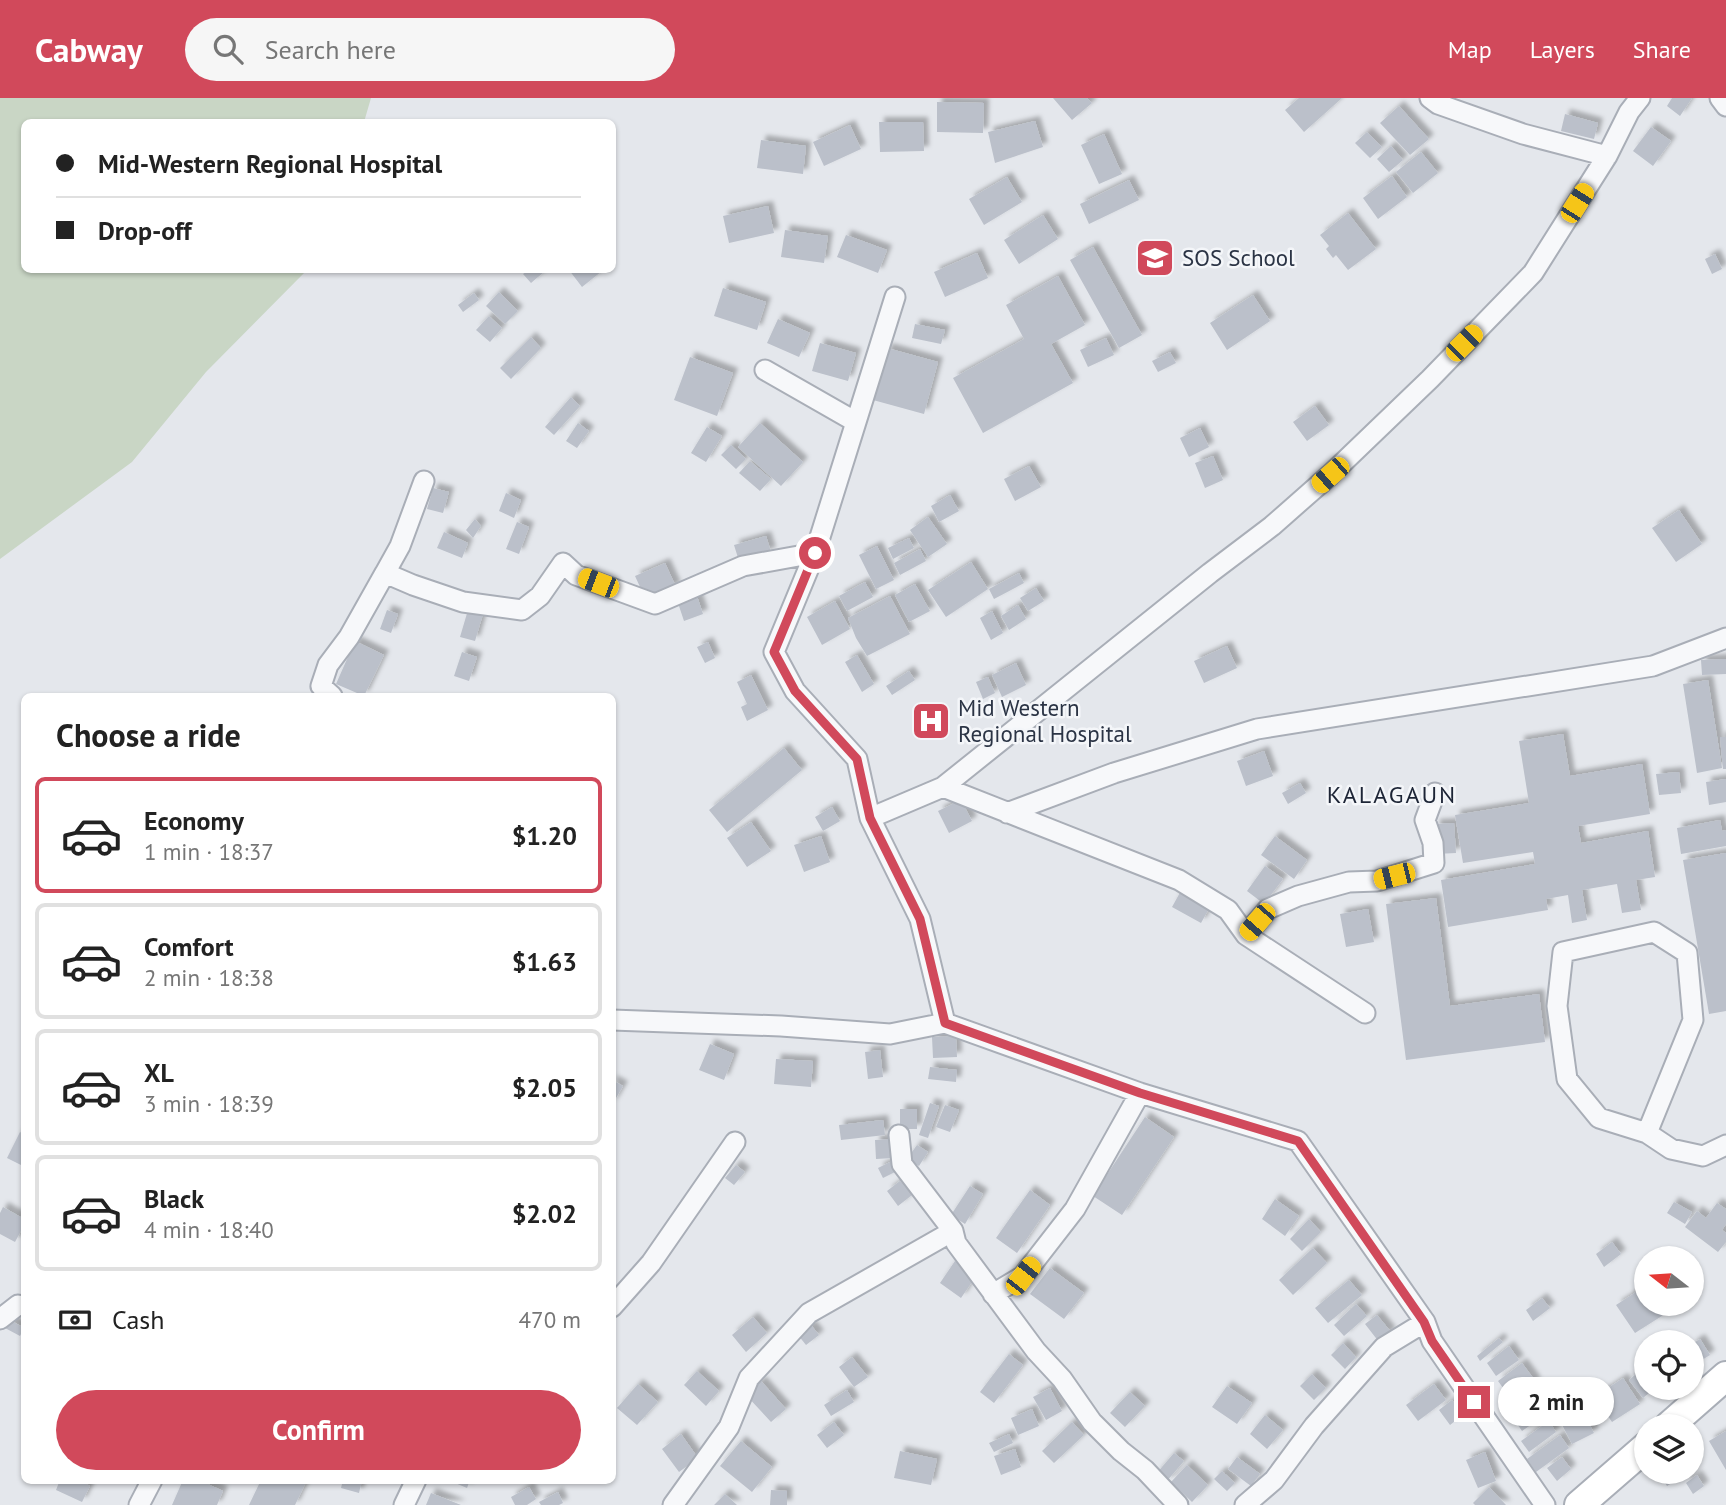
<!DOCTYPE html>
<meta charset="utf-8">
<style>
:root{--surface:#fff;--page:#f6f6f6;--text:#222;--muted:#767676;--line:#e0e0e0;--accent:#d1495b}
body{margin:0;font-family:"PT Sans",sans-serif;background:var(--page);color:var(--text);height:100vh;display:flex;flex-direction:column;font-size:26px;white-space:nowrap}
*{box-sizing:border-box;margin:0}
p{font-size:23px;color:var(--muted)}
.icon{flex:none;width:38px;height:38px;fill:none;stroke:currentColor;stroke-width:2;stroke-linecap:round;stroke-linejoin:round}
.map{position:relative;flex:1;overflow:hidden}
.details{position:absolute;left:21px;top:595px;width:595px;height:791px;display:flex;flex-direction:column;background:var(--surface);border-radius:10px;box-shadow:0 2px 5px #0004}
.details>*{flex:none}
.guide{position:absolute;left:21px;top:21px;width:595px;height:154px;border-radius:10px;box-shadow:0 2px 5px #0004;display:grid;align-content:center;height:154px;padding:0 35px;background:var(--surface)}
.needle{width:46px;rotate:287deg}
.tools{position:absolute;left:1634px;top:1148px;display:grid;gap:14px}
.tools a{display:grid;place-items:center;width:70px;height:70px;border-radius:50%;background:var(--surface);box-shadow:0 2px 5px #0004;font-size:35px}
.end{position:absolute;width:32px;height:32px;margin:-16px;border:9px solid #d1495b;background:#fff;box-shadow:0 0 0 4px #fff}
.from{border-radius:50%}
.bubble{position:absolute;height:49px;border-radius:24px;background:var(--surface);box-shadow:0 2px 5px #0004;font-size:23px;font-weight:600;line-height:49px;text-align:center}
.car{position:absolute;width:21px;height:42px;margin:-21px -10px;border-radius:9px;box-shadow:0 0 5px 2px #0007;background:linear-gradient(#f5c518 24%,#345 0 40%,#f5c518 0 76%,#345 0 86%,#f5c518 0)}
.guide b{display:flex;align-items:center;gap:24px;height:66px;font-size:26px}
.guide b+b{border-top:2px solid var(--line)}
.guide i{width:18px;height:18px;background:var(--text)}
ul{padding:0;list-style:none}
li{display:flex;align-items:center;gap:21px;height:116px;margin:0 14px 10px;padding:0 21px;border:4px solid var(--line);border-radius:10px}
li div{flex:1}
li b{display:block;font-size:26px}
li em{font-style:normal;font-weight:600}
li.active{border-color:var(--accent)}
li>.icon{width:63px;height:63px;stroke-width:1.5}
h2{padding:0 35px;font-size:32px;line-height:84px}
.pay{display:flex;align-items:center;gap:18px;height:77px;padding:0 35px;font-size:26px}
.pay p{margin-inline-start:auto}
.cta{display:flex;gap:14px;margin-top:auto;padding:14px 35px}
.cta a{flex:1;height:80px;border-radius:42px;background:var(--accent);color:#fff;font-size:28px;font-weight:600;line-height:80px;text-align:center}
header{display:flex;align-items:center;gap:42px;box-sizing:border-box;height:98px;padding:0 35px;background:var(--accent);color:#fff}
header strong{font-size:33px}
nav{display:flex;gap:38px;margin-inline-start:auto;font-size:24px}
.search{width:490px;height:63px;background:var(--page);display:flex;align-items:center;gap:18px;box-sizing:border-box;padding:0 24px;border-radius:38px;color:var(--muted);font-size:26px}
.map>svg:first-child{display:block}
.green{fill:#c9d6c5}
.building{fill:#bbc0ca;filter:url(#shadow)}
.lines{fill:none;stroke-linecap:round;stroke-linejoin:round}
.street-casing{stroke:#a9aeb7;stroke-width:23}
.secondary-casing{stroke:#a9aeb7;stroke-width:32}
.street{stroke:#f7f8fa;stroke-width:19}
.secondary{stroke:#fff;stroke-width:28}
.route{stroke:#d1495b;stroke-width:9}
.labels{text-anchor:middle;stroke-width:5;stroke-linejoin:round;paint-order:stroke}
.poi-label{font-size:23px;fill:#2b3445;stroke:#f4f6f9;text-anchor:start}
.neighbourhood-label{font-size:24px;letter-spacing:2px;fill:#1d2536;stroke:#f4f6f9}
</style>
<header>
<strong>Cabway</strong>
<div class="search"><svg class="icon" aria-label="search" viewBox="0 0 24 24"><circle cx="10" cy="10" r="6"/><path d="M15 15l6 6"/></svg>Search here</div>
<nav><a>Map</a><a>Layers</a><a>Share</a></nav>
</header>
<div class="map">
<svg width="1726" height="1407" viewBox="0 0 1726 1407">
<defs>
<filter id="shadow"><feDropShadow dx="5" dy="-5" stdDeviation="2" flood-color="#0004"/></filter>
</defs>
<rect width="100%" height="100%" fill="#e4e7ec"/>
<path class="green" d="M0,0H371L364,24H24V172H307L206,274L132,364L0,461Z"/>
<path class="building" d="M1053,0H1087L1092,5L1072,22Z
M1299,0H1342L1304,34L1285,12Z
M1672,0H1692L1680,18L1667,8Z
M937,4L984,5L983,35L937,34Z
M1399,8L1429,41L1410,57L1380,25Z
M1565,16L1598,25L1594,41L1561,33Z
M1035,23L1043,49L995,65L988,34Z
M879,24H923L924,53L880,54Z
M850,27L861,51L824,68L813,44Z
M1651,29L1671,43L1653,68L1633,53Z
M1367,34L1382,49L1370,60L1355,45Z
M1104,36L1122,76L1099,86L1081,47Z
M761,42L806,48L803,76L757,70Z
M1391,48L1403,62L1389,74L1377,61Z
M1421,54L1438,75L1413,95L1396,74Z
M1392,78L1407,99L1378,121L1363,100Z
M1007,79L1022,104L984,127L969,101Z
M1129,82L1139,102L1089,126L1080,106Z
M768,108L774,135L729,145L723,118Z
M1348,115L1376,151L1348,172L1336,157L1333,160L1326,151L1329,148L1320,137Z
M1043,117L1058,141L1019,166L1004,142Z
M785,132L828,138L824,165L781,159Z
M846,137L887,152L878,175L837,159Z
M1093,149L1142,237L1119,250L1070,162Z
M977,155L988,180L945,199L934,174Z
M1715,156L1722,171L1712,176L1705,161Z
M529,172H543L545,173L531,185L523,176Z
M569,172H601L602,173L582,189Z
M1058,178L1085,227L1051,246L1073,285L983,335L953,280L1024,241L1006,207Z
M723,190L766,204L757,232L714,218Z
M499,194L518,213L505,226L486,208Z
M474,195L479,202L463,214L458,207Z
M1253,197L1270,223L1227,252L1210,225Z
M489,218L502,230L490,244L476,232Z
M778,221L810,235L799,259L767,245Z
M915,226L945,232L941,246L912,240Z
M531,239L541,250L511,281L500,270Z
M1106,240L1114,257L1088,269L1080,252Z
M820,245L856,255L848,283L812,273Z
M887,250L938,264L924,316L873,302Z
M1170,254L1176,265L1158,274L1152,263Z
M690,259L733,275L717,318L674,302Z
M571,299L580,308L554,337L545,329Z
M1315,308L1329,327L1307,343L1293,324Z
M578,325L589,333L577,350L566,343Z
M760,325L803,364L781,388L738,349Z
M707,329L722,338L706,364L691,355Z
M1200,330L1209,349L1189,359L1180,340Z
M731,347L746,361L736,371L721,357Z
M1213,358L1223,382L1205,390L1195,365Z
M750,363L771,381L760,393L739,375Z
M1029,368L1041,389L1015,403L1004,381Z
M433,390L449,394L443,415L427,411Z
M506,395L521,402L514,420L499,413Z
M950,397L959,413L939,424L931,408Z
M1679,412L1702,446L1676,464L1652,430Z
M928,419L947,446L928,459L910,432Z
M475,421L481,428L473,440L466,432Z
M517,424L529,429L519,456L506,451Z
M444,434L468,445L462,460L437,450Z
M766,438L771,454L739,463L734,447Z
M909,440L914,450L893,461L888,450Z
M877,448L894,482L876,491L859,457Z
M920,451L926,463L900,477L894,465Z
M971,464L988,491L946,519L928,492Z
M665,465L676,489L646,502L635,478Z
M1019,475L1024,485L994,501L989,491Z
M865,484L873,499L847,513L839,498Z
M915,486L930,513L909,524L895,497Z
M1036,490L1044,503L1028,513L1020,500Z
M697,498L703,516L684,523L678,505Z
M890,498L910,536L867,558L856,540L848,520Z
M835,503L850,531L822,547L807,519Z
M1018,507L1026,521L1009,532L1001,518Z
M387,512L398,516L391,535L380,531Z
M468,512L483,516L475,543L460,539Z
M992,513L1003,535L991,542L980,520Z
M355,543L384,557L364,598L336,586Z
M708,544L715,560L705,565L697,549Z
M1227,548L1237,570L1204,585L1194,563Z
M462,554L477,559L469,583L454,578Z
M857,557L874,586L862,594L845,564Z
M1726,561V576L1702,577L1701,562Z
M1016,565L1026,587L1002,599L992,577Z
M909,573L915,582L892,597L886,588Z
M751,577L768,612L747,623L741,609L747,606L737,584Z
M988,579L995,595L983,601L976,584Z
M1708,582L1722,670L1697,675L1683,586Z
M1563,636L1570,678L1642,666L1650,716L1578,728L1581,745L1648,733L1655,779L1636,782L1641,812L1622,815L1617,786L1582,792L1587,822L1572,825L1568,797L1546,801L1548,812L1448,829L1441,782L1535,766L1533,754L1463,765L1455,717L1529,705L1519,643Z
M1720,639H1726V671H1723Z
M784,650L802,672L727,734L709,712Z
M1264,653L1273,678L1246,688L1237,663Z
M1679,674L1681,695L1659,697L1656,676Z
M1726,681V704L1709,707L1706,684Z
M1300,685L1306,695L1288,706L1282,695Z
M961,702L972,723L949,735L938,713Z
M832,709L840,723L823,733L815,719Z
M1720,722L1722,733L1726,732V748L1681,756L1677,730Z
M751,724L771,753L747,769L727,740Z
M1454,725L1456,755L1436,756L1435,726Z
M821,738L830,764L804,774L794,747Z
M1275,738L1307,762L1294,781L1261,757Z
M1726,755V913L1709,916L1683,762Z
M1265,768L1283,781L1264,806L1247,793Z
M1182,791L1211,807L1201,825L1172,809Z
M1436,800L1450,908L1539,896L1545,944L1406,962L1386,806Z
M1368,811L1374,844L1346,849L1340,816Z
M956,938L957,959L933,960L932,939Z
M710,946L734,956L724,982L699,972Z
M880,952L883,979L868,981L865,954Z
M776,961L813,963L811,989L774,986Z
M930,969L957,972L956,984L928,981Z
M612,982L623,988L612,1007Z
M930,1005L939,1008L928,1040L919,1037Z
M945,1007L959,1012L950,1034L936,1029Z
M900,1011H917V1031H900Z
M1145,1019L1174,1039L1122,1117L1093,1098Z
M883,1022L885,1037L841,1042L839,1027Z
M20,1034L24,1036V1059L21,1067L7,1060Z
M892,1041L893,1060L876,1061L875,1042Z
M917,1047L928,1054L919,1068L907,1061Z
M894,1062L899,1072L883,1080L878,1070Z
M736,1067L745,1074L734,1087L725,1080Z
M900,1083L912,1097L898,1108L887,1093Z
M970,1088L983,1096L965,1126L951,1117Z
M1030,1092L1050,1107L1017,1155L996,1140Z
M1275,1101L1299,1118L1285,1138L1262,1121Z
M1674,1104L1692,1114L1685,1126L1667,1115Z
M1717,1105L1726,1111V1126L1722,1132L1726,1135V1144L1718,1154L1685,1129L1697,1113L1706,1120Z
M3,1109L24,1121V1127L15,1144L0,1136V1115Z
M1309,1121L1321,1134L1302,1153L1290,1141Z
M1612,1144L1621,1156L1604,1169L1596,1156Z
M1313,1150L1327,1165L1293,1197L1279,1182Z
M955,1163L976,1178L961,1200L940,1185Z
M1050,1170L1084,1195L1064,1221L1030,1196Z
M1349,1182L1362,1197L1328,1225L1315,1210Z
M1647,1187V1206H1674L1676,1209L1635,1235L1616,1207Z
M1542,1200L1550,1210L1533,1223L1526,1212Z
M1356,1206L1367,1218L1344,1238L1334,1227Z
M1377,1217L1391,1234L1379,1244L1365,1226Z
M753,1219L767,1235L746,1254L732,1237Z
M10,1222L24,1230L20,1238L5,1230Z
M811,1227L819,1237L806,1247L798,1237Z
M1499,1240L1503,1244L1480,1263L1477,1258Z
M1700,1241L1710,1257L1692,1268V1246Z
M1343,1245L1356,1259L1345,1271L1331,1257Z
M1509,1248L1519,1262L1496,1278L1487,1265Z
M1009,1256L1023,1267L994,1305L980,1294Z
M852,1259L868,1279L854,1289L839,1269Z
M1522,1265L1536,1284L1511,1301L1498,1283Z
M1647,1267V1290H1655L1643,1300L1629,1282Z
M697,1273L719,1293L706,1308L684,1287Z
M1312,1276L1326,1290L1314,1302L1300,1288Z
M1623,1280L1640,1306L1612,1324L1595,1299Z
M761,1283L786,1311L771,1324L746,1297Z
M638,1286L658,1304L637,1327L617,1310Z
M1434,1286L1446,1302L1418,1323L1406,1307Z
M1227,1288L1252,1305L1237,1326L1212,1309Z
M1050,1290L1062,1313L1046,1322L1033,1299Z
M1532,1290L1548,1315L1522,1333L1505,1308Z
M847,1292L854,1304L831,1318L824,1307Z
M1573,1292L1578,1300L1556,1312L1552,1305Z
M1130,1294L1145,1308L1125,1329L1110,1315Z
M1452,1302L1463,1317L1450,1327L1439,1312Z
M1578,1304L1594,1335L1572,1346L1556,1315Z
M1032,1311L1039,1328L1018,1337L1011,1320Z
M1265,1317L1283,1332L1267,1351L1250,1336Z
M1549,1323L1556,1334L1529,1354L1521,1343Z
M834,1324L844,1337L827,1350L817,1337Z
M1072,1324L1084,1337L1054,1365L1042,1353Z
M1726,1333V1372L1709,1343Z
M681,1336L698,1360L679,1374L662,1351Z
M1009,1336L1013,1345L994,1354L989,1345Z
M1560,1337L1569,1350L1536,1374L1527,1361Z
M741,1343L772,1369L752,1394L720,1368Z
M1015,1351L1021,1369L1001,1377L994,1358Z
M900,1353L937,1361L931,1387L894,1380Z
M1485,1354L1496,1383L1478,1390L1466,1362Z
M1174,1355L1184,1363L1166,1384L1156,1376Z
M1237,1359L1260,1376L1251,1388L1228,1371Z
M1562,1359L1571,1371L1557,1383L1547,1370Z
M1187,1367L1208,1387L1192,1404L1171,1384Z
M1222,1373L1235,1385L1227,1393L1214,1381Z
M1668,1374H1674L1678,1381L1667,1388L1661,1378Z
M1697,1377L1704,1388L1693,1396L1686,1385Z
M60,1382H79L90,1388L82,1404L56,1392Z
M183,1382H199L223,1393L217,1407H172Z
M261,1382H307L295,1407H249Z
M343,1382H362L359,1395L341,1390Z
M448,1382H470L467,1390Z
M529,1389L536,1401L527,1407H515L511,1399Z
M1489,1389L1506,1407H1475L1473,1405Z
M771,1392L787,1393V1407H770Z
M558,1394L563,1405L559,1407H541L539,1404Z
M431,1395L461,1407H426Z
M725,1396L737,1407H714Z"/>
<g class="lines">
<defs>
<path id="street" d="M1430,0L1438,6L1523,36L1607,58
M1720,0L1726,8
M765,272L856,324L815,455L774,554L795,593L857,661L870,720L920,821L945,925L1140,995L1298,1043L1425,1224L1432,1243L1545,1407
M856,324L895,199
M424,383L400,448L385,475L413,487L463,504L522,512L540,498L563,465L576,477L655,506L743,468L815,455
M332,598L321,588L328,567L349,539L385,475
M943,689L1179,782L1228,812L1246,837L1365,915
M1007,715L1114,675L1257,631L1653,568L1726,540
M870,720L943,689L1210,475L1272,428L1330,377L1430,281L1533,175L1607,58L1629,14L1640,0
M1246,837L1268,811L1298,798L1349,784L1377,783L1434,765L1433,745L1425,722L1435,695
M612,922L781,928L890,936L945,925
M1647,1035L1693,922L1687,855L1654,834L1563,854L1557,908L1567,981L1599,1020L1647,1035L1671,1051L1703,1058L1726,1047
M953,1133L956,1145L1036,1253L1062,1281L1092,1324L1121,1353L1145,1372L1178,1407
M993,1196L1023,1178L1075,1111L1140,995
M612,1209L651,1165L735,1044
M0,1221L18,1207L24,1208
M139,1407L152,1382
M404,1407L416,1382
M673,1407L729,1329L749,1280L809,1215L953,1133L902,1066L899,1037
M1245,1407L1274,1382L1314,1328L1384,1249L1425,1224"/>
<path id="secondary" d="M1669,1328L1726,1278
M1579,1407L1647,1348"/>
</defs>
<use href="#street" class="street-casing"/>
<use href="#secondary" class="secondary-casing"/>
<use href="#street" class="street"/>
<use href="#secondary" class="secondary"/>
</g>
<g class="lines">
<path class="route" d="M815,455L774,554L795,593L857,661L870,720L920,821L945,925L1140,995L1298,1043L1424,1224L1432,1243L1474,1304"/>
</g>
<defs>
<symbol id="school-square" viewBox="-11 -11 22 22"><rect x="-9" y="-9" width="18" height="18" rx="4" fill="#d1495b" stroke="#f4f6f9"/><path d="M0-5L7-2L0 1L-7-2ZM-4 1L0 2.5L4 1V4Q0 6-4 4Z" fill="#fff"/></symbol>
<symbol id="hospital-square" viewBox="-11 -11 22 22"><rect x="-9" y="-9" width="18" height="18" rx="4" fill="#d1495b" stroke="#f4f6f9"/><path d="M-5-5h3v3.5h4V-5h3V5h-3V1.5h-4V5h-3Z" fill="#fff"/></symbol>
</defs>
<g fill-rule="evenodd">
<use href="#school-square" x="1133" y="138" width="44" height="44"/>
<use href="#hospital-square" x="909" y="601" width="44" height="44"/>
</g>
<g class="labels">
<g class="poi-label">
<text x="1182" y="168">SOS School</text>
<text x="958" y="618">Mid Western<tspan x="958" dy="26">Regional Hospital</tspan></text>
</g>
<g class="neighbourhood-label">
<text x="1392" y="705">KALAGAUN</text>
</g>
</g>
</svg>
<div class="tools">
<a><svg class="needle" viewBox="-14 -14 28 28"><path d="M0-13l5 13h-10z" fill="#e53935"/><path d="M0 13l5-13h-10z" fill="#767676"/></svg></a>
<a><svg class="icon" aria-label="locate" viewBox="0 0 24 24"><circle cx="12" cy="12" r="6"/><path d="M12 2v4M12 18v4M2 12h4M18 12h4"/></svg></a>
<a><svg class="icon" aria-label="layers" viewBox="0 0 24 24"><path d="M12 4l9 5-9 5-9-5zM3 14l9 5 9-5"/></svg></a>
</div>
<i class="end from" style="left:815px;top:455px"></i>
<i class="end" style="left:1474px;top:1304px"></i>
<div class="bubble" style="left:1498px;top:1279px;width:116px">2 min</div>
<i class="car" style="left:1577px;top:105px;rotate:32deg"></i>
<i class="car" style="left:1464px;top:245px;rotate:45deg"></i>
<i class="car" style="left:1330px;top:377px;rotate:229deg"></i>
<i class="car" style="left:598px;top:485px;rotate:291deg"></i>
<i class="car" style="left:1394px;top:778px;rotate:256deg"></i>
<i class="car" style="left:1257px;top:824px;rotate:221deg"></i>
<i class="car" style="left:1023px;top:1178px;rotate:38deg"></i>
<div class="guide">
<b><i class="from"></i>Mid-Western Regional Hospital</b>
<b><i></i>Drop-off</b>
</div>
<section class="details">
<h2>Choose a ride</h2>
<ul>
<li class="active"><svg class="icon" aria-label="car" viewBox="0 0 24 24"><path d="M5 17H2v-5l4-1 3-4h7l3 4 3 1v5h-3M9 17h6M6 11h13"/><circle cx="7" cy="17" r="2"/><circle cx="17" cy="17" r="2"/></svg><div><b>Economy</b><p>1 min · 18:37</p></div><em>$1.20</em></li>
<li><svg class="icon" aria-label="car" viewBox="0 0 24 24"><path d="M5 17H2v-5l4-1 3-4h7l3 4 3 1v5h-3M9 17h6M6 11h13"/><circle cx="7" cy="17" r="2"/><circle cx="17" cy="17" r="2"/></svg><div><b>Comfort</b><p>2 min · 18:38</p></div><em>$1.63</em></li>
<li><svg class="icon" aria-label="car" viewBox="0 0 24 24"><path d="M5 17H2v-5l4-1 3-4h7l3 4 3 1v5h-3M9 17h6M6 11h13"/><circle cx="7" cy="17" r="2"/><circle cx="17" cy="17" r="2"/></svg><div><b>XL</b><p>3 min · 18:39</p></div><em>$2.05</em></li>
<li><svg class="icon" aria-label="car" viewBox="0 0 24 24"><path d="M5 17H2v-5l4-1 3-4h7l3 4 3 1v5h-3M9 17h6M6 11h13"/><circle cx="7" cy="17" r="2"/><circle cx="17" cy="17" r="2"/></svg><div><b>Black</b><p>4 min · 18:40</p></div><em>$2.02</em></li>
</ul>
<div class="pay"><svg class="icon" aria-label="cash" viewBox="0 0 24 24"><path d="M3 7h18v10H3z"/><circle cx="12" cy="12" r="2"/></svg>Cash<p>470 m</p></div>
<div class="cta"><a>Confirm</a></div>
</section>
</div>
